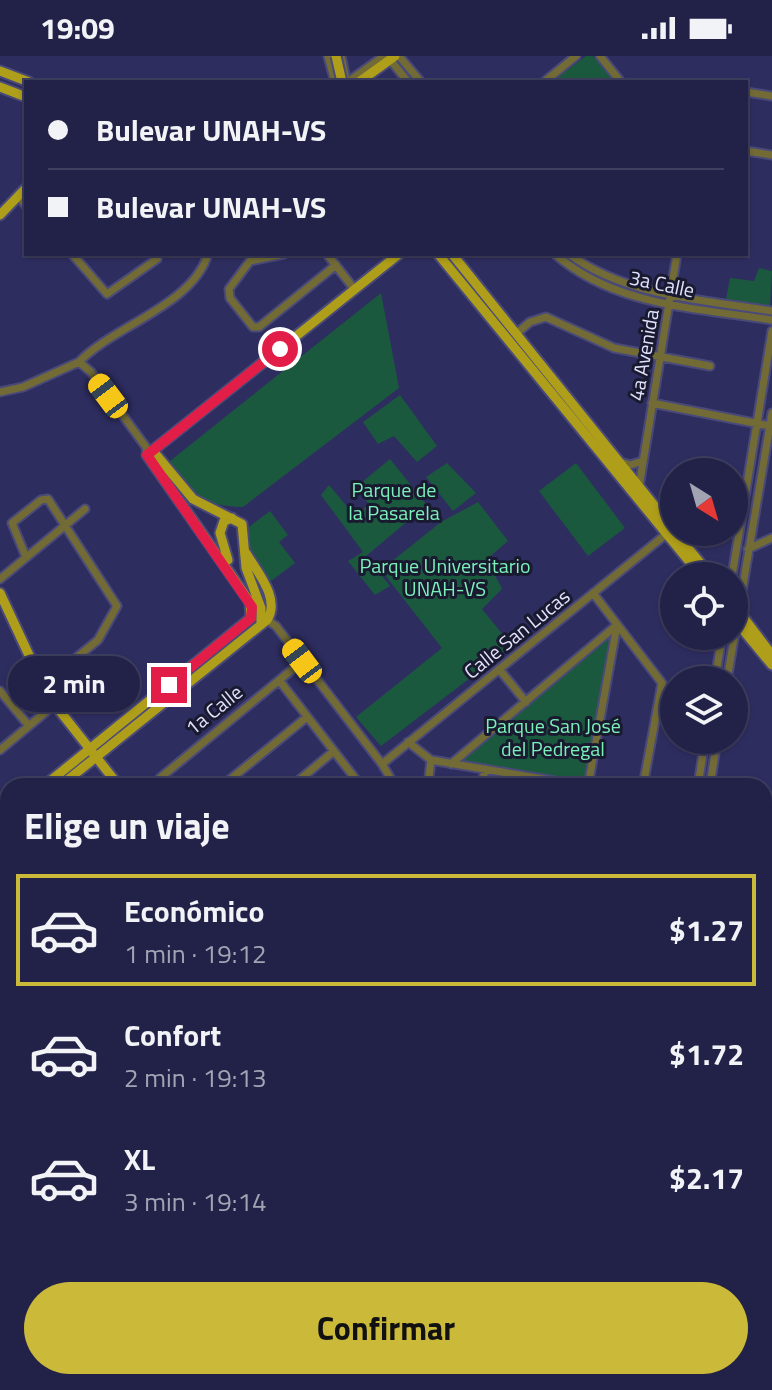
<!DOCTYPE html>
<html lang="es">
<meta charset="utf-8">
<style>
:root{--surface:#222248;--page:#2a2a4f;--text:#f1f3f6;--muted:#a2a4b4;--line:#3f3f60;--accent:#cbba39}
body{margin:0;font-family:"Titillium Web",sans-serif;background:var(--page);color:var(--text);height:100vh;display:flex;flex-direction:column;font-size:30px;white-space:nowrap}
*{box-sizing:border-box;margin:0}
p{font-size:26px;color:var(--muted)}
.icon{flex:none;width:44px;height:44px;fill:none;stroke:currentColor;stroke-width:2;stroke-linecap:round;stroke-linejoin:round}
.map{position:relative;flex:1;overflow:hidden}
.panel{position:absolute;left:0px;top:722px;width:772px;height:612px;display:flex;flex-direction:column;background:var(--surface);border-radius:24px 24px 0 0;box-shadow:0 2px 6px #0004,0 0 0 2px var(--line)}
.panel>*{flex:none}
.top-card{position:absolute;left:24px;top:24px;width:724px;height:176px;border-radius:0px;box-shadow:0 2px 6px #0004,0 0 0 2px var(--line);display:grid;align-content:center;height:176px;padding:0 24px;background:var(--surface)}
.needle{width:52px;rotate:143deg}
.controls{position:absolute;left:660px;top:402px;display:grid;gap:16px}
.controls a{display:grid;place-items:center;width:88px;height:88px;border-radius:50%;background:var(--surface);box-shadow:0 2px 6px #0004,0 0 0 2px var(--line);font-size:40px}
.end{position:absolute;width:36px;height:36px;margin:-18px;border:10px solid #e11d48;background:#fff;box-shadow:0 0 0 4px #fff}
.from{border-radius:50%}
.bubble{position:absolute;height:56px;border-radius:28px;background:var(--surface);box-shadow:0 2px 6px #0004,0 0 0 2px var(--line);font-size:26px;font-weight:700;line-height:56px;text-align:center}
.car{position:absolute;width:24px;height:48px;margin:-24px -12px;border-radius:10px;box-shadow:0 0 6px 2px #0007;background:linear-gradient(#f5c518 24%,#345 0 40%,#f5c518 0 76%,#345 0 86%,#f5c518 0)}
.top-card b{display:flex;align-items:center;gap:28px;height:76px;font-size:30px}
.top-card b+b{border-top:2px solid var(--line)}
.top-card i{width:20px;height:20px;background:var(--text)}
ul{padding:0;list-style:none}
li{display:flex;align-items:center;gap:24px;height:112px;margin:0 16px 12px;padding:0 8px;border:4px solid transparent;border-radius:0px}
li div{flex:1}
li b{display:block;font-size:30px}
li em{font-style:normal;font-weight:700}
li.current{border-color:var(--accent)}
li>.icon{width:72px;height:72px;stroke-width:1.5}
h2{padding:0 24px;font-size:36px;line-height:96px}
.cta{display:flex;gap:16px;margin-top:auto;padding:16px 24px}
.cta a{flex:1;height:92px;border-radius:48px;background:var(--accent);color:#111;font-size:32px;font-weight:700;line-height:92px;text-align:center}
.status{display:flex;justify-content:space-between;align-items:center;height:56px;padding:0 40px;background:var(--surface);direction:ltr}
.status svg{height:22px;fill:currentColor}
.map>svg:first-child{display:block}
.green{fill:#1b593e}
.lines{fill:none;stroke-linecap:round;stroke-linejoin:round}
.minor-casing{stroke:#4a4a79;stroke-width:11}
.major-casing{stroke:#4a4a79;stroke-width:13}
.minor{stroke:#726b36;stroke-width:7}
.major{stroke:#af9e19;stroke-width:9}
.major-bridge-casing{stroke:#4a4a79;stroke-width:13;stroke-linecap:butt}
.major-bridge{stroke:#af9e19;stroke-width:9}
.route{stroke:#e11d48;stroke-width:10}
.labels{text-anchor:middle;stroke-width:6;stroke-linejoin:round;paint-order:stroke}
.street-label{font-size:20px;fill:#e0e2fc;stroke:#191a30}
.park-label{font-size:20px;fill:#7bf0b9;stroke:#191a30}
</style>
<div class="status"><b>19:09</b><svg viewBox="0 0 49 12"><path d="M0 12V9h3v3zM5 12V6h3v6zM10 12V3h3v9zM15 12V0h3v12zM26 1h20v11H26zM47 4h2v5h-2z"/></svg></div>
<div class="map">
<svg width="772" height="1334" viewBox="0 0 772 1334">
<rect width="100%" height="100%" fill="#2e2d60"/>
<path class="green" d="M586,0H593L615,26H551Z
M759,212L772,215L770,250L726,243L730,222L754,225Z
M381,237L399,332L243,451C201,450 190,437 170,405Z
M400,339L437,390L417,406L394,380L378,388L363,366Z
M390,403L427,449L366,500L390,530L375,539L348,505L363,496L321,439L329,429L355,460L369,448L355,432Z
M447,407L476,437L453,455L426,421Z
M576,407L625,472L588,500L539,435Z
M478,446L508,485L487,503L502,533L482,553L512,590L381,690L356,661L442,592L381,514L441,466Z
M270,455L288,479L279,486L295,507L271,525L237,480Z
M616,577L585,730L456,704Z"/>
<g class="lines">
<defs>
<path id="minor" d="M328,0L335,26
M341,0L346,24
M399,0L421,26
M600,0L621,26
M392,6L408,26
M349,25L384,0
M544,26L576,0
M746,36L772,40
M746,95L772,99
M19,140L26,150
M72,198L107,238L157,203L152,198
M284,198L250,205L229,233L230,242L253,271H259L336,209
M327,198L355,234
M555,198C614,250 697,252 772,264
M569,198C625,240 704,244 772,255
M517,277L530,266L546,261L614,292L710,310
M79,306C115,269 193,249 208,198
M0,336L23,331L79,306L91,316L146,391L147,399
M652,347L770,370
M620,406L630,409L643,405
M639,431L677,198
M748,493L772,482
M26,501L12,467L41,444L48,443L117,550L98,584L43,629
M732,520L772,275
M0,523L85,453
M593,537L662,627L643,730
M267,564L276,570L382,708L395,730
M499,613L526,646
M279,624L361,730
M715,624L722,580
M727,624L772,357
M0,635L29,670
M408,686L431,704L584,730
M0,694L54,649
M382,708L670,475
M451,708L617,569
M163,730L160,722L294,612
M222,730L307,661
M292,730L334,695
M428,730L431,704
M482,730L485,713
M588,730L617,569
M698,730L705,684
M710,730L717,684
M0,849L8,859
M0,930L8,924
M764,971L772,973
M0,999L8,992
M0,1067L8,1061
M0,1136L8,1129
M0,1208L8,1202
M0,1268L8,1261
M0,1303L8,1313
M0,1320L11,1334
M19,1326L25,1334
M97,1326L103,1334
M163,1326L170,1334
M382,1326L389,1334
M536,1326L542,1334
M178,1334L187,1326
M257,1334L267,1326
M357,1334L368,1326
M471,1334L482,1326
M490,1334L502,1326"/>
<path id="major" d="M0,15L29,26
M359,26L395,0
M0,31L26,41
M0,159L26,132
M438,198L701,520
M452,198L674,474
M153,395L193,443L242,468L246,512L261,552V569
M675,476L711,520
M228,504L220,477L224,465L232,462
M0,537L48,640L119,730
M734,549L772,599
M734,563L772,609
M44,730L251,562L250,546L147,399L399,198
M60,730L267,564C281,543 257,516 246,497
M0,766L8,760
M0,780L8,773
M764,1276L772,1267
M575,1326L581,1334
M700,1334L710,1326"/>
</defs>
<use href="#minor" class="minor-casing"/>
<use href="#major" class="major-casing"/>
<use href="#minor" class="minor"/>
<use href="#major" class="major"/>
<defs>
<path id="major-bridge" d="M336,0L342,26"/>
</defs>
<use href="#major-bridge" class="major-bridge-casing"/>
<use href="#major-bridge" class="major-bridge"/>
</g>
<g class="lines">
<path class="route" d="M169,629L251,562L252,551L147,399L280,293"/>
</g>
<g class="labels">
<g class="street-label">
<text transform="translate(662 228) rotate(12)" y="7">3a Calle</text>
<text transform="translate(644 299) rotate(-80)" y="7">4a Avenida</text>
<text transform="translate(517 578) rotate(-39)" y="7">Calle San Lucas</text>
<text transform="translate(214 654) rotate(-39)" y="7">1a Calle</text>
</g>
<g class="park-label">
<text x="394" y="441">Parque de<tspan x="394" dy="23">la Pasarela</tspan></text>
<text x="445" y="517">Parque Universitario<tspan x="445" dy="23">UNAH-VS</tspan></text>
<text x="553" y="677">Parque San José<tspan x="553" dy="23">del Pedregal</tspan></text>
</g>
</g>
</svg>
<div class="controls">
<a><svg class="needle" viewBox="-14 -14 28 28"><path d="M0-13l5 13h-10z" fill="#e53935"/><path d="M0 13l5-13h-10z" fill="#a2a4b4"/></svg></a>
<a><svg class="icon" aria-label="locate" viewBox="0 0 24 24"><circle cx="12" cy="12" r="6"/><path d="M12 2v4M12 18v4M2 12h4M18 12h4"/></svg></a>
<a><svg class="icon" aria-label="layers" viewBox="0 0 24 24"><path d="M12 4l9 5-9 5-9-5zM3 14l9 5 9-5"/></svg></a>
</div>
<i class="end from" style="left:280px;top:293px"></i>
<i class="end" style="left:169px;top:629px"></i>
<div class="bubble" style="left:8px;top:600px;width:132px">2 min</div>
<i class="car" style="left:108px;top:340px;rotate:323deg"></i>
<i class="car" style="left:302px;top:605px;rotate:323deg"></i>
<div class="top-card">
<b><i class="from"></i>Bulevar UNAH-VS</b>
<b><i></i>Bulevar UNAH-VS</b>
</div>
<section class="panel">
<h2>Elige un viaje</h2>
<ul>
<li class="current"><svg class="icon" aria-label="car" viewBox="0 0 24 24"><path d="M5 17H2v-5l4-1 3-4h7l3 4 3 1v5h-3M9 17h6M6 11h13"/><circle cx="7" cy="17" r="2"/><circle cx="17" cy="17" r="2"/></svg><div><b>Económico</b><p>1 min · 19:12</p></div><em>$1.27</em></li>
<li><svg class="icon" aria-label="car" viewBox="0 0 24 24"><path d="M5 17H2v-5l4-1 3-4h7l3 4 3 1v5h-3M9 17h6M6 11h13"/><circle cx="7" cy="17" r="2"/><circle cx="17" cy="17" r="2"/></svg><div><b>Confort</b><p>2 min · 19:13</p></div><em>$1.72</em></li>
<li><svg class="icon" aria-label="car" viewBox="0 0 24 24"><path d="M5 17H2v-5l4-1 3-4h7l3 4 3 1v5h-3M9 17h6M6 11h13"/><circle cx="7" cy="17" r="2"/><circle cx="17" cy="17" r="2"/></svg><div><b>XL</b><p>3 min · 19:14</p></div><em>$2.17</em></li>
</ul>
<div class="cta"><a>Confirmar</a></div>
</section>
</div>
